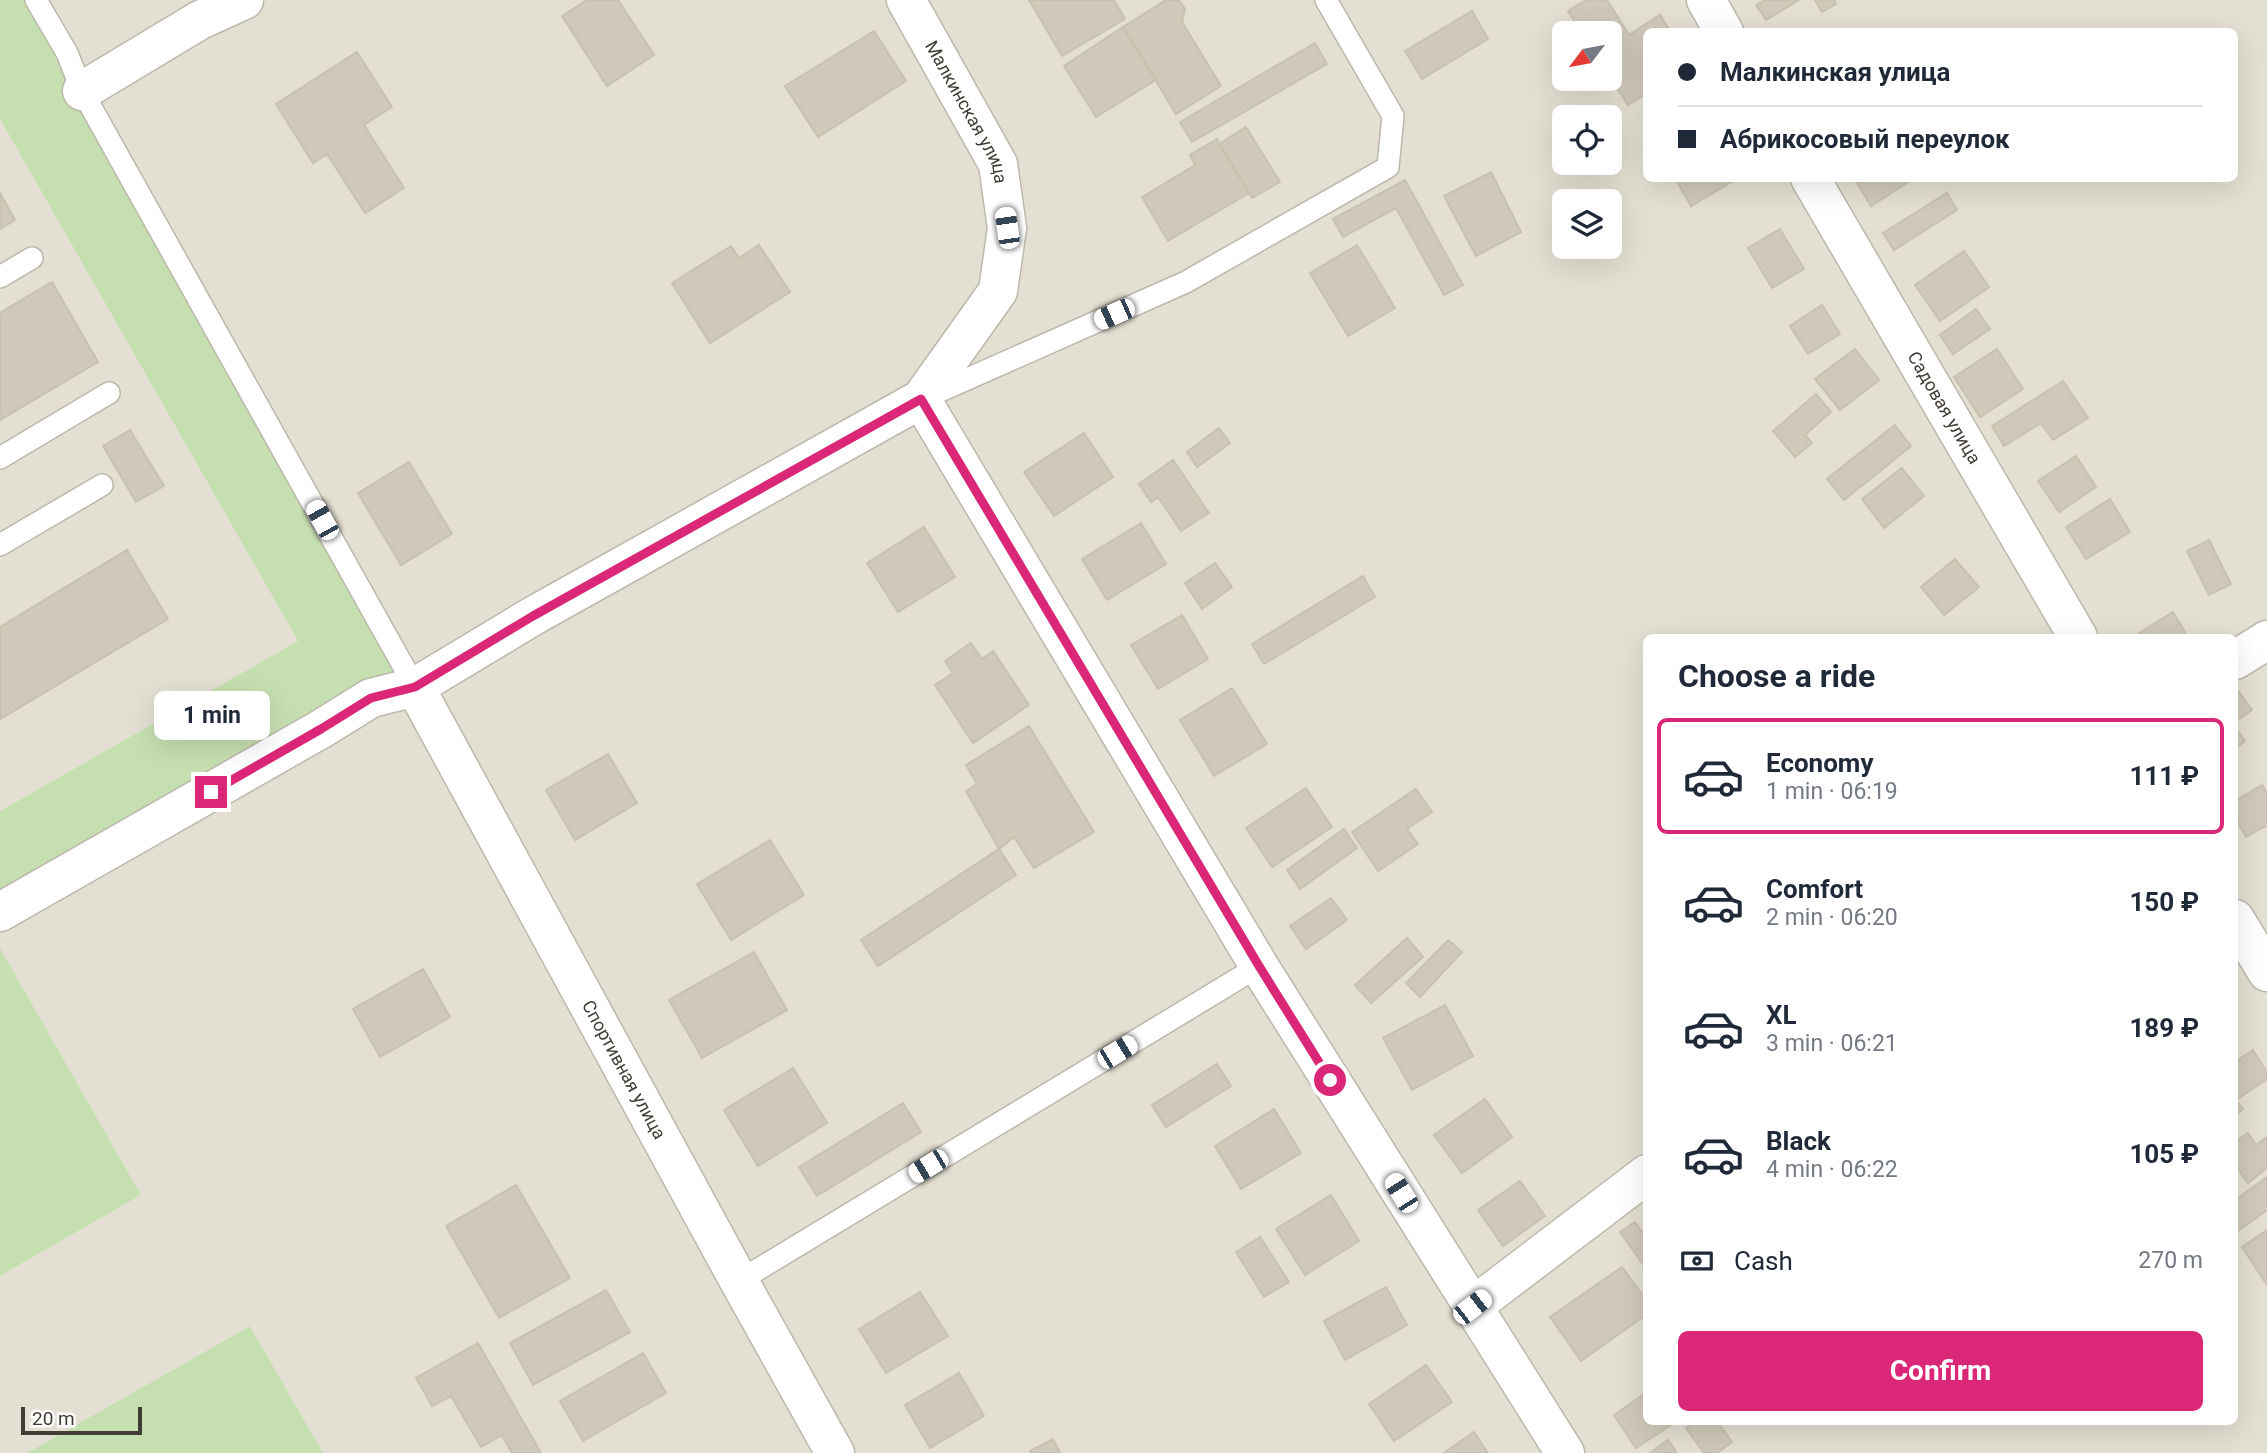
<!DOCTYPE html>
<meta charset="utf-8">
<style>
:root{--surface:#fff;--page:#f6f6f7;--text:#1f2937;--muted:#747a83;--line:#e0e1e3;--accent:#db2777}
body{margin:0;font-family:Roboto,sans-serif;background:var(--page);color:var(--text);height:100vh;display:flex;flex-direction:column;font-size:26px;white-space:nowrap}
*{box-sizing:border-box;margin:0}
p{font-size:23px;color:var(--muted)}
.icon{flex:none;width:38px;height:38px;fill:none;stroke:currentColor;stroke-width:2;stroke-linecap:round;stroke-linejoin:round}
.map{position:relative;flex:1;overflow:hidden}
.drawer{position:absolute;left:1643px;top:634px;width:595px;height:791px;display:flex;flex-direction:column;background:var(--surface);border-radius:10px;box-shadow:0 7px 28px #0002}
.drawer>*{flex:none}
.hud{position:absolute;left:1643px;top:28px;width:595px;height:154px;border-radius:10px;box-shadow:0 7px 28px #0002;display:grid;align-content:center;height:154px;padding:0 35px;background:var(--surface)}
.needle{width:46px;rotate:238deg}
.fabs{position:absolute;left:1552px;top:21px;display:grid;gap:14px}
.fabs a{display:grid;place-items:center;width:70px;height:70px;border-radius:10px;background:var(--surface);box-shadow:0 7px 28px #0002;font-size:35px}
.scale{position:absolute;left:21px;bottom:18px;width:121px;box-sizing:border-box;padding-left:7px;border:4px solid #413d34;border-top:0;font-size:19px;line-height:24px;white-space:nowrap;color:#413d34;-webkit-text-stroke:5px #fff;paint-order:stroke}
.end{position:absolute;width:32px;height:32px;margin:-16px;border:9px solid #db2777;background:#fff;box-shadow:0 0 0 4px #fff}
.from{border-radius:50%}
.bubble{position:absolute;height:49px;border-radius:10px;background:var(--surface);box-shadow:0 7px 28px #0002;font-size:23px;font-weight:700;line-height:49px;text-align:center}
.car{position:absolute;width:21px;height:42px;margin:-21px -10px;border-radius:9px;box-shadow:0 0 5px 2px #0007;background:linear-gradient(#fff 24%,#345 0 40%,#fff 0 76%,#345 0 86%,#fff 0)}
.hud b{display:flex;align-items:center;gap:24px;height:66px;font-size:26px}
.hud b+b{border-top:2px solid var(--line)}
.hud i{width:18px;height:18px;background:var(--text)}
ul{padding:0;list-style:none}
li{display:flex;align-items:center;gap:21px;height:116px;margin:0 14px 10px;padding:0 21px;border:4px solid transparent;border-radius:10px}
li div{flex:1}
li b{display:block;font-size:26px}
li em{font-style:normal;font-weight:700}
li.current{border-color:var(--accent)}
li>.icon{width:63px;height:63px;stroke-width:1.5}
h2{padding:0 35px;font-size:32px;line-height:84px}
.pay{display:flex;align-items:center;gap:18px;height:77px;padding:0 35px;font-size:26px}
.pay p{margin-inline-start:auto}
.cta{display:flex;gap:14px;margin-top:auto;padding:14px 35px}
.cta a{flex:1;height:80px;border-radius:10px;background:var(--accent);color:#fff;font-size:28px;font-weight:700;line-height:80px;text-align:center}
.map>svg:first-child{display:block}
.residential{fill:#e3dfd2;fill-rule:evenodd}
.green{fill:#c6dfb0}
.building{fill:#cfc9ba;stroke:#c9c1af;stroke-width:2}
.lines{fill:none;stroke-linecap:round;stroke-linejoin:round}
.service-casing{stroke:#bcb8aa;stroke-width:24}
.minor-casing{stroke:#bcb8aa;stroke-width:41}
.service{stroke:#fff;stroke-width:21}
.minor{stroke:#fff;stroke-width:38}
.route{stroke:#db2777;stroke-width:9}
.labels{text-anchor:middle;stroke-width:6;stroke-linejoin:round;paint-order:stroke}
.street-label{font-size:18px;fill:#413d34;stroke:#fff}
</style>
<div class="map">
<svg width="2267" height="1453" viewBox="0 0 2267 1453">
<rect width="100%" height="100%" fill="#efede4"/>
<path class="residential" d="M36,0H2267V1453H323L250,1326L27,1453H0V1276L141,1195L0,948V912L371,698ZM1647,32H2235V178H1647ZM1564,33H1610V79H1564ZM1564,117H1610V163H1564ZM1564,201H1610V247H1564ZM1647,637H2235V1421H1647Z
M0,119L298,641L0,811Z"/>
<path class="green" d="M0,0H36L415,687L0,912V811L298,641L0,119Z
M0,948L141,1195L0,1276Z
M250,1326L323,1453H27Z"/>
<path class="building" d="M587,0H618L654,55L607,86L562,16Z
M1029,0H1114L1125,19L1062,56Z
M1166,0H1179L1185,9L1182,22L1221,86L1176,114L1123,27Z
M1586,0H1607L1629,35L1660,15L1671,32H1647V93L1628,105L1610,77V33H1582L1568,11Z
M1765,0H1799L1766,20L1756,5Z
M1815,0H1834L1836,4L1822,12Z
M1472,11L1488,39L1422,79L1405,51Z
M1123,27L1156,80L1096,117L1064,66Z
M874,31L906,81L818,137L785,86Z
M1315,43L1327,64L1192,142L1180,122Z
M357,52L392,107L364,125L404,188L365,213L327,154L313,163L276,104Z
M1246,127L1280,182L1252,198L1219,144Z
M1217,139L1249,193L1168,241L1142,197L1195,165L1190,155Z
M1491,172L1521,232L1476,256L1444,196Z
M1675,178H1738L1691,206Z
M1854,178H1913V179L1871,206Z
M1405,180L1463,285L1444,295L1396,208L1343,237L1333,219Z
M0,193L15,220L0,229Z
M1947,193L1957,210L1894,250L1883,233Z
M1780,229L1804,269L1772,288L1748,248Z
M759,245L790,292L710,343L672,283L731,246L739,258Z
M1357,245L1395,308L1348,336L1310,273Z
M1964,251L1989,287L1940,321L1915,285Z
M52,282L98,362L0,420V313Z
M1822,305L1840,334L1808,354L1790,326Z
M1976,309L1990,329L1953,354L1940,335Z
M1855,349L1879,380L1840,410L1815,379Z
M1997,349L2023,389L1980,417L1954,377Z
M2063,381L2088,418L2053,440L2041,423L2004,446L1992,426Z
M1816,394L1831,412L1805,435L1812,443L1795,457L1773,431Z
M1895,425L1911,446L1844,500L1827,479Z
M1219,428L1230,443L1197,467L1187,452Z
M130,430L164,486L136,502L103,446Z
M1084,433L1113,477L1054,516L1024,472Z
M2076,456L2096,487L2059,512L2038,481Z
M1173,460L1209,513L1181,531L1158,497L1151,502L1139,484Z
M409,462L452,534L401,565L358,493Z
M1902,468L1924,496L1884,528L1862,499Z
M2110,499L2130,532L2086,559L2066,527Z
M1141,523L1166,564L1107,600L1082,559Z
M924,527L955,577L898,612L867,563Z
M2209,540L2231,584L2209,595L2187,551Z
M127,550L168,619L0,719V627Z
M1955,559L1979,587L1944,615L1921,587Z
M1215,563L1232,587L1202,609L1185,583Z
M1363,576L1375,597L1264,664L1252,644Z
M2173,612L2188,637H2133Z
M1182,615L1208,659L1158,689L1131,645Z
M971,643L982,659L993,651L1029,705L973,743L935,685L953,673L945,661Z
M1232,688L1267,744L1214,776L1180,720Z
M2239,692L2252,710L2235,722V695Z
M1029,726L1094,832L1034,868L1014,837L999,849L966,791L977,784L966,765Z
M2235,727L2245,741L2235,749Z
M608,754L637,803L575,840L546,790Z
M2262,785L2267,793V825L2246,837L2235,817V801Z
M1306,788L1332,827L1272,867L1246,828Z
M1416,789L1432,812L1407,829L1418,844L1378,871L1352,832Z
M1344,829L1357,848L1300,889L1287,870Z
M770,840L804,895L731,940L697,884Z
M999,849L1016,875L878,966L861,940Z
M1331,898L1347,920L1306,949L1290,926Z
M1407,938L1423,957L1371,1003L1355,985Z
M1448,940L1462,952L1420,997L1406,983Z
M754,952L787,1010L702,1058L669,1000Z
M423,969L450,1017L380,1057L353,1009Z
M1445,1005L1473,1056L1412,1090L1383,1038Z
M2253,1050L2267,1072V1079L2236,1100L2243,1109L2235,1115V1062Z
M1217,1064L1231,1086L1166,1127L1152,1105Z
M793,1068L827,1123L758,1166L724,1110Z
M1485,1099L1512,1137L1462,1173L1434,1135Z
M903,1103L921,1132L817,1196L799,1167Z
M1274,1109L1301,1153L1241,1189L1215,1146Z
M2248,1133L2256,1145L2267,1137V1168L2248,1183L2235,1165V1142Z
M2267,1177V1210L2235,1233V1200Z
M1520,1181L1545,1216L1503,1246L1478,1210Z
M516,1185L570,1278L499,1318L446,1226Z
M1331,1195L1359,1241L1305,1275L1276,1229Z
M1635,1222L1647,1239V1265L1645,1267L1620,1232Z
M2267,1230V1285L2242,1247Z
M1260,1237L1289,1282L1264,1297L1236,1252Z
M1622,1267L1647,1301V1314L1581,1361L1550,1317Z
M1386,1287L1407,1325L1345,1360L1324,1321Z
M606,1290L630,1332L533,1385L510,1343Z
M920,1292L948,1336L886,1373L859,1329Z
M478,1343L541,1453H512L502,1435L481,1447L451,1396L432,1406L416,1378Z
M643,1353L666,1393L583,1441L560,1401Z
M1426,1365L1452,1402L1394,1441L1369,1404Z
M959,1373L984,1416L930,1448L905,1405Z
M1647,1392V1421H1677L1636,1448L1614,1415Z
M1696,1421H1717L1732,1442L1717,1453H1704L1686,1428Z
M1474,1432L1488,1453H1444Z
M1053,1439L1060,1453H1031L1030,1451Z
M1668,1440L1677,1453H1650Z"/>
<g class="lines">
<defs>
<path id="service" d="M36,0L67,53L82,91L415,687
M0,277L32,258
M929,396L1186,282L1388,167L1393,116L1326,0
M0,458L109,393
M0,545L102,485
M739,1281L1259,966"/>
<g id="minor">
<path id="s1" d="M906,0L998,164L1007,228L998,291L921,399L1259,966L1565,1453"/>
<path d="M1706,0L1724,32"/>
<path d="M82,91L200,20L244,0"/>
<path id="s2" d="M1810,178L2078,637"/>
<path d="M2235,660L2267,640"/>
<path id="s3" d="M415,687L739,1281L835,1453"/>
<path d="M0,912L321,729L371,698L415,687L533,616L921,399"/>
<path d="M2235,919L2267,972"/>
<path d="M1472,1307L1647,1174"/>
</g>
</defs>
<use href="#service" class="service-casing"/>
<use href="#minor" class="minor-casing"/>
<use href="#service" class="service"/>
<use href="#minor" class="minor"/>
</g>
<g class="lines">
<path class="route" d="M211,792L321,729L371,698L415,687L533,616L921,399L1259,966L1330,1080"/>
</g>
<g class="labels">
<g class="street-label">
<text dy="6" stroke="none"><textPath href="#s1" startOffset="128">Малкинская улица</textPath></text>
<text dy="6" stroke="none"><textPath href="#s2" startOffset="266">Садовая улица</textPath></text>
<text dy="6" stroke="none"><textPath href="#s3" startOffset="436">Спортивная улица</textPath></text>
</g>
</g>
</svg>
<div class="fabs">
<a><svg class="needle" viewBox="-14 -14 28 28"><path d="M0-13l5 13h-10z" fill="#e53935"/><path d="M0 13l5-13h-10z" fill="#747a83"/></svg></a>
<a><svg class="icon" aria-label="locate" viewBox="0 0 24 24"><circle cx="12" cy="12" r="6"/><path d="M12 2v4M12 18v4M2 12h4M18 12h4"/></svg></a>
<a><svg class="icon" aria-label="layers" viewBox="0 0 24 24"><path d="M12 4l9 5-9 5-9-5zM3 14l9 5 9-5"/></svg></a>
</div>
<div class="scale">20 m</div>
<i class="end from" style="left:1330px;top:1080px"></i>
<i class="end" style="left:211px;top:792px"></i>
<div class="bubble" style="left:154px;top:691px;width:116px">1 min</div>
<i class="car" style="left:1007px;top:228px;rotate:352deg"></i>
<i class="car" style="left:1114px;top:314px;rotate:246deg"></i>
<i class="car" style="left:322px;top:520px;rotate:331deg"></i>
<i class="car" style="left:1117px;top:1052px;rotate:59deg"></i>
<i class="car" style="left:928px;top:1166px;rotate:239deg"></i>
<i class="car" style="left:1401px;top:1193px;rotate:328deg"></i>
<i class="car" style="left:1472px;top:1307px;rotate:52deg"></i>
<div class="hud">
<b><i class="from"></i>Малкинская улица</b>
<b><i></i>Абрикосовый переулок</b>
</div>
<section class="drawer">
<h2>Choose a ride</h2>
<ul>
<li class="current"><svg class="icon" aria-label="car" viewBox="0 0 24 24"><path d="M5 17H2v-5l4-1 3-4h7l3 4 3 1v5h-3M9 17h6M6 11h13"/><circle cx="7" cy="17" r="2"/><circle cx="17" cy="17" r="2"/></svg><div><b>Economy</b><p>1 min · 06:19</p></div><em>111 ₽</em></li>
<li><svg class="icon" aria-label="car" viewBox="0 0 24 24"><path d="M5 17H2v-5l4-1 3-4h7l3 4 3 1v5h-3M9 17h6M6 11h13"/><circle cx="7" cy="17" r="2"/><circle cx="17" cy="17" r="2"/></svg><div><b>Comfort</b><p>2 min · 06:20</p></div><em>150 ₽</em></li>
<li><svg class="icon" aria-label="car" viewBox="0 0 24 24"><path d="M5 17H2v-5l4-1 3-4h7l3 4 3 1v5h-3M9 17h6M6 11h13"/><circle cx="7" cy="17" r="2"/><circle cx="17" cy="17" r="2"/></svg><div><b>XL</b><p>3 min · 06:21</p></div><em>189 ₽</em></li>
<li><svg class="icon" aria-label="car" viewBox="0 0 24 24"><path d="M5 17H2v-5l4-1 3-4h7l3 4 3 1v5h-3M9 17h6M6 11h13"/><circle cx="7" cy="17" r="2"/><circle cx="17" cy="17" r="2"/></svg><div><b>Black</b><p>4 min · 06:22</p></div><em>105 ₽</em></li>
</ul>
<div class="pay"><svg class="icon" aria-label="cash" viewBox="0 0 24 24"><path d="M3 7h18v10H3z"/><circle cx="12" cy="12" r="2"/></svg>Cash<p>270 m</p></div>
<div class="cta"><a>Confirm</a></div>
</section>
</div>
